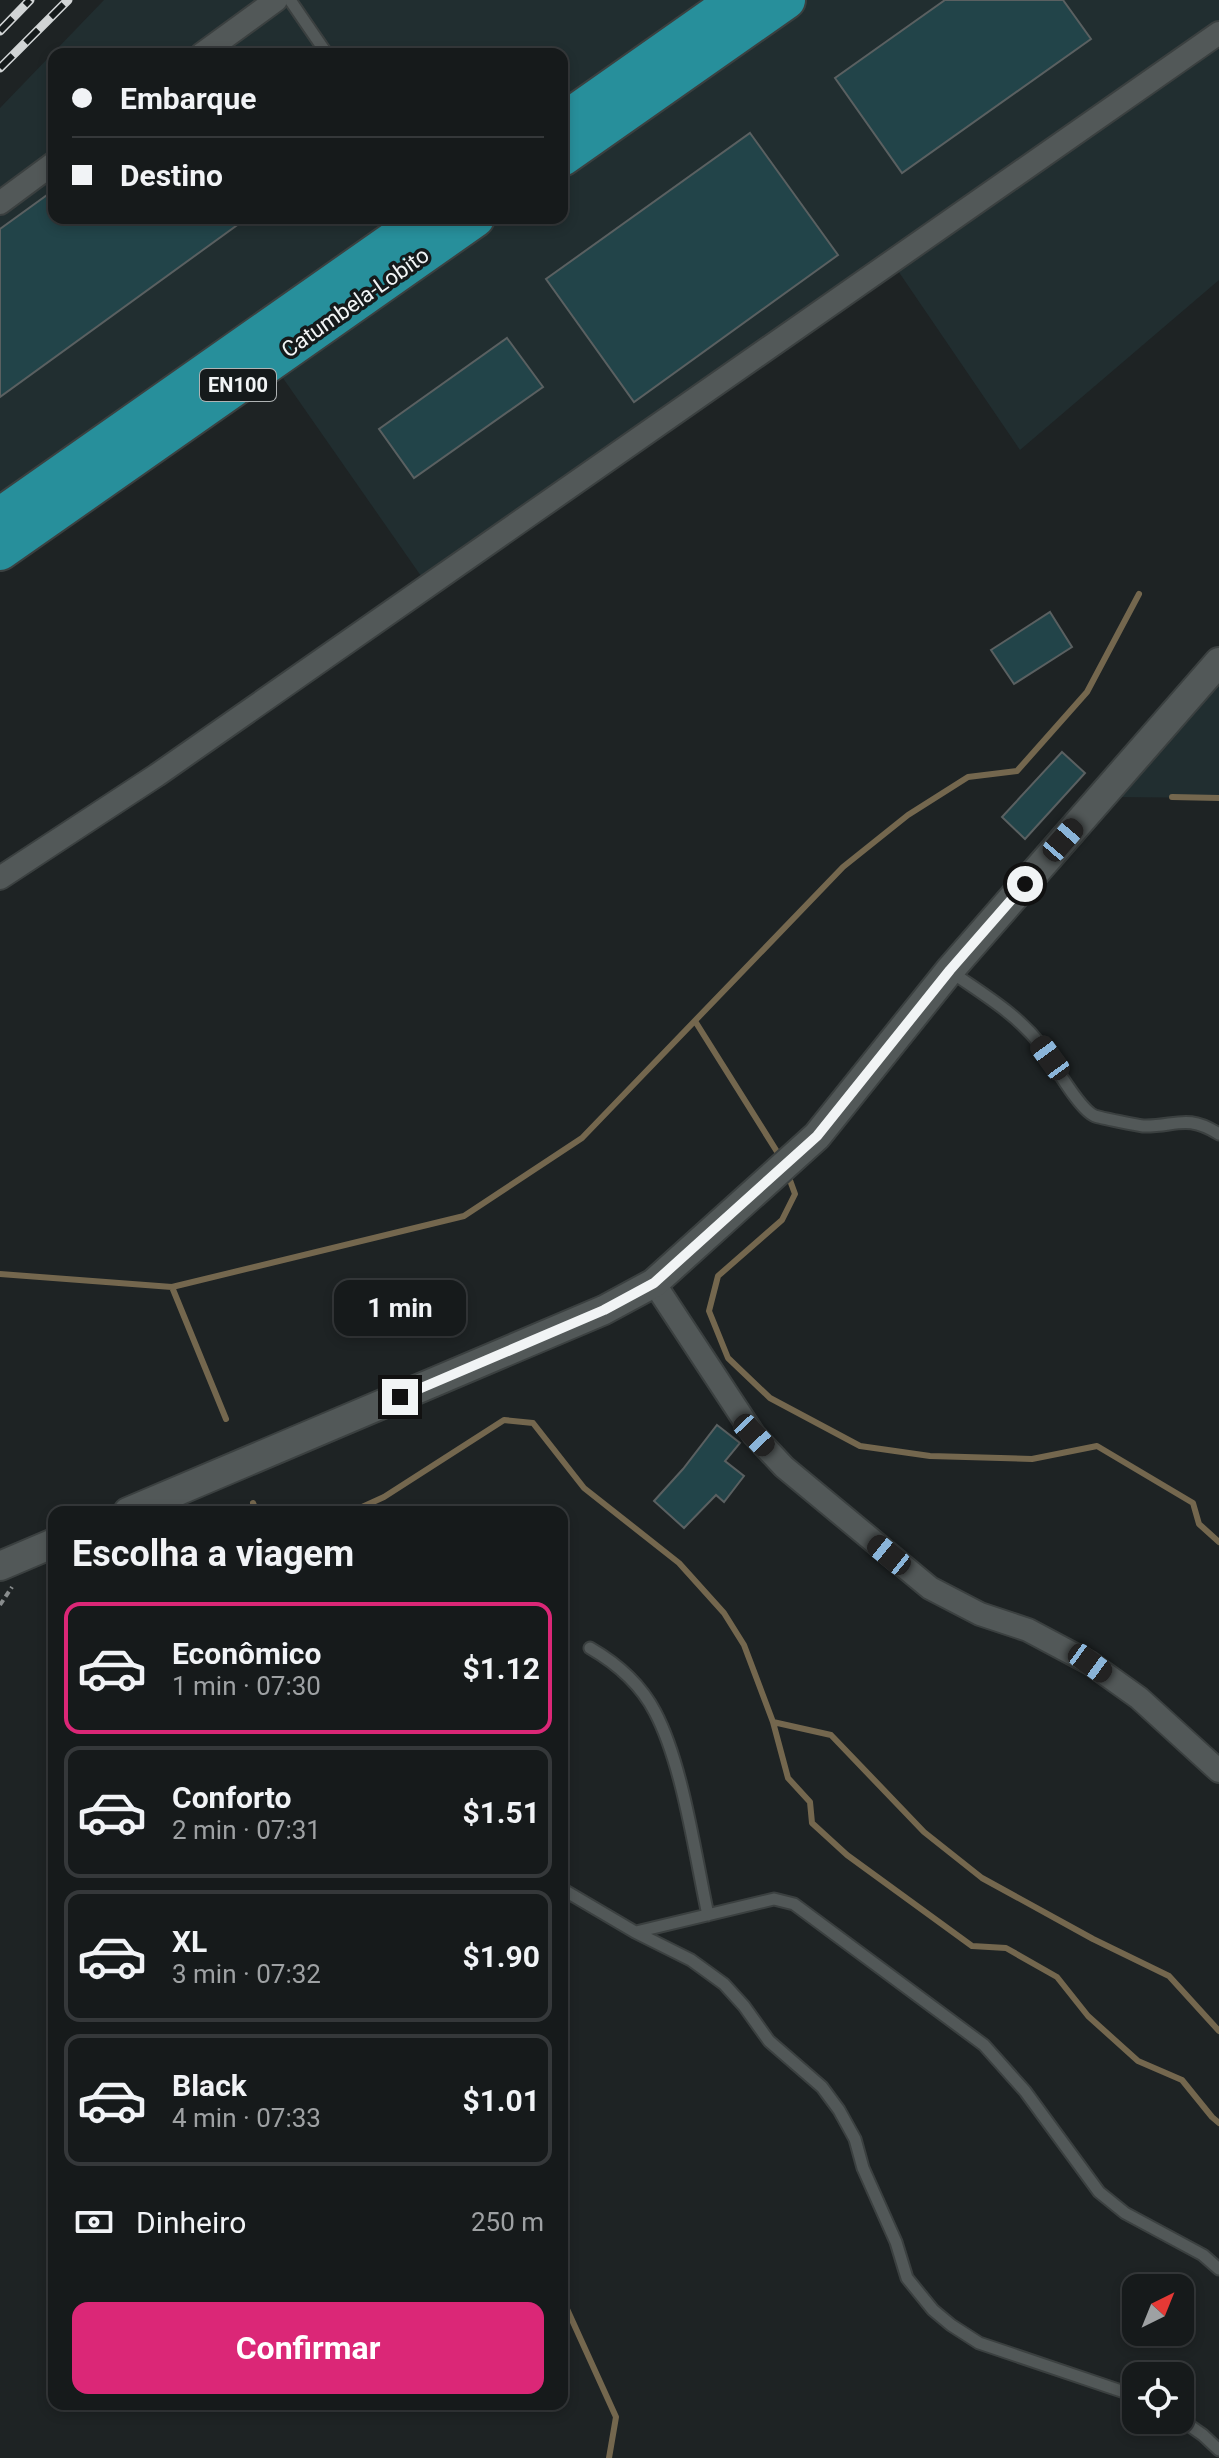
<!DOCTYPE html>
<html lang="pt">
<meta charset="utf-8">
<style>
:root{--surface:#161a1b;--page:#1f2324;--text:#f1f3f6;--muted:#9ea1a3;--line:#35383a;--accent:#db2777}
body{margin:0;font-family:Roboto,sans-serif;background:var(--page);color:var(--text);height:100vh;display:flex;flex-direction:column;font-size:30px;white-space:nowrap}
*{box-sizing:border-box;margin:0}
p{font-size:26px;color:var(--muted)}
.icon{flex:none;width:44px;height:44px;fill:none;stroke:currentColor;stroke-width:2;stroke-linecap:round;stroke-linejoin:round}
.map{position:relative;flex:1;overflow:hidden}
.side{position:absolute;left:48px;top:1506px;width:520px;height:904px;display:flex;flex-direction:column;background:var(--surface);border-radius:16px;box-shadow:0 4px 12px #0003,0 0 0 2px var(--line)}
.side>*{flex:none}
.top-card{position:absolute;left:48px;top:48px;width:520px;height:176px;border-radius:16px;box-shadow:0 4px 12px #0003,0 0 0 2px var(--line);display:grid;align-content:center;height:176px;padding:0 24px;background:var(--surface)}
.needle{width:52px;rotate:43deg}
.tools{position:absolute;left:1122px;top:2274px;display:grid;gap:16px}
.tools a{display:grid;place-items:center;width:72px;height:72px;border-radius:16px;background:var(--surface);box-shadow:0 4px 12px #0003,0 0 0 2px var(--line);font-size:40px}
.end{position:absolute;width:36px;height:36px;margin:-18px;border:10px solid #f1f4f5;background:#111;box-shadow:0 0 0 4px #111}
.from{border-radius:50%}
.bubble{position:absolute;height:56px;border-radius:16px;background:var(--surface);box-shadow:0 4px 12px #0003,0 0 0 2px var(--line);font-size:26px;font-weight:700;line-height:56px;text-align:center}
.car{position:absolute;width:24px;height:48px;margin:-24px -12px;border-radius:10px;box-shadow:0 0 6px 2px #0007;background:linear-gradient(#222 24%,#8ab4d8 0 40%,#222 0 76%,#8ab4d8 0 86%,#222 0)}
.top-card b{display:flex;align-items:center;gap:28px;height:76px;font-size:30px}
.top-card b+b{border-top:2px solid var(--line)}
.top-card i{width:20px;height:20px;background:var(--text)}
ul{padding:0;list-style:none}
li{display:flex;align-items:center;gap:24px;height:132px;margin:0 16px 12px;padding:0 8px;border:4px solid var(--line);border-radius:16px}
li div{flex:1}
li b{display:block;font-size:30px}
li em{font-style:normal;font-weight:700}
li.active{border-color:var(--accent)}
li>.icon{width:72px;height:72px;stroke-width:1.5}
h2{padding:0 24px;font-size:36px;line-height:96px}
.pay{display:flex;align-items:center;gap:20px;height:88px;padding:0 24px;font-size:30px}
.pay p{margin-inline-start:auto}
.action{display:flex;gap:16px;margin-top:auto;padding:16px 24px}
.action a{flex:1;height:92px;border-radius:16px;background:var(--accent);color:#fff;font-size:32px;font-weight:700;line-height:92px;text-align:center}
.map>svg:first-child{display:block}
.built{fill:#212e30;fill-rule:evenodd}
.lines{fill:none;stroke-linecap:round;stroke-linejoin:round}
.stream{stroke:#74674e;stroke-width:6}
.building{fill:#224449;stroke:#5a6061;stroke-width:2}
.service-casing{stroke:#3b4040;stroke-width:15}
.minor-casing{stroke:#3b4040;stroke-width:26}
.tertiary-casing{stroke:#3b4040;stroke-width:32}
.trunk-casing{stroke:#3b4040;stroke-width:42}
.path{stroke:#888c8d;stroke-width:4;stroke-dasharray:6 4;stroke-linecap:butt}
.service{stroke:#525858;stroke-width:11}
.minor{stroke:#525858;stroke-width:22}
.tertiary{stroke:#525858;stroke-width:28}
.trunk{stroke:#278f9b;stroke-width:38}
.rail-casing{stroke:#d1d4d5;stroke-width:9}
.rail{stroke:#151a1b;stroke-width:6;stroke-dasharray:18;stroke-linecap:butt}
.route{stroke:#f1f4f5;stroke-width:10}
.labels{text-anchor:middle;stroke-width:7;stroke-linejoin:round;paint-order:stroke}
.shield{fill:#151a1b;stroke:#afb3b4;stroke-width:2}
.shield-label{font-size:20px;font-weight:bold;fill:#f1f4f5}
.street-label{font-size:22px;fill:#f1f4f5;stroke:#151a1b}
</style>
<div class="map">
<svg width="1219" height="2458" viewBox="0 0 1219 2458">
<rect width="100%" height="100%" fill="#1e2324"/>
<path class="built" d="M104,0H1219V280L1020,450L892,262L428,586L255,338L0,517V108ZM54,54H562V218H54Z
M1219,678V798L1116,797Z"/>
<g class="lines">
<path class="stream" d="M1172,797L1219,798
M695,1021L781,1158
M787,1172L795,1194L782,1220L718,1276L709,1311L728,1358L770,1398L860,1446L930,1456L1032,1459L1097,1446L1193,1503L1199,1524L1219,1542
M0,1274L172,1287L464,1216L582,1138L843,867L908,815L968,777L1017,771L1087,692L1139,594
M172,1287L226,1419
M253,1503L257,1512
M351,1512L384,1497L504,1420L533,1423L584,1488L679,1563L724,1613L744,1645L773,1722L788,1778L810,1802L812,1823L847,1855L972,1946L1006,1948L1057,1977L1088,2016L1138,2061L1182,2080L1212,2117L1219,2123
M773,1722L831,1735L924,1832L982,1878L1093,1939L1169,1976L1219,2031
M562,2298L616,2417L609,2458"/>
</g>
<path class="building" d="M945,0H1063L1091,39L902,173L835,78Z
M750,133L838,255L634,402L546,279Z
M54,190V218H247L0,397V229Z
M507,338L543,387L414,478L379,429Z
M1050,612L1072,647L1014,684L991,650Z
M1062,752L1085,773L1025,839L1002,817Z
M717,1425L740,1443L725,1461L744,1476L724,1502L716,1495L684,1528L654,1501L683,1469Z"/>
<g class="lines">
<defs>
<path id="service" d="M290,0L327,54
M950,971C981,993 1016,1013 1040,1044C1052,1060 1079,1110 1095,1116C1101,1118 1136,1125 1143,1126C1175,1127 1186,1113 1219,1134
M590,1648C616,1663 641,1685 655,1712C683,1765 695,1855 708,1915
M562,1889L635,1932L691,1960L724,1984L744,2006L769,2041L822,2087L839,2110L855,2139L863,2168L896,2242L907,2278L933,2310L951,2325L979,2343L1136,2396
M636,1932L774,1899L794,1904L984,2045L1025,2091L1099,2192L1125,2213L1203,2255L1219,2269
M1180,2419L1203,2435L1219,2450"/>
<path id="minor" d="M202,54L276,0
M0,203L54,163
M0,878L157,775L1219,33
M654,1283L754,1435L784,1467L930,1588L980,1614L1028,1630L1090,1663L1139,1698L1219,1771"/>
<path id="tertiary" d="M128,1512L604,1310L654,1283L817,1136L950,970L1219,662
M0,1566L54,1543"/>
<path id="trunk" d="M562,123L737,0
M562,157L786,0
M0,517L426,218
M0,551L475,218"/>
</defs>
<use href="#service" class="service-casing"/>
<use href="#minor" class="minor-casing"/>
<use href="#tertiary" class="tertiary-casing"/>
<use href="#trunk" class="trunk-casing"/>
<path class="path" d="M0,1605L12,1587"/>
<use href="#service" class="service"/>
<use href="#minor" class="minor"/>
<use href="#tertiary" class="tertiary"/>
<use href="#trunk" class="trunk"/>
<defs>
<path id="rail" d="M0,31L30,0
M0,68L68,0"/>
</defs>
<use href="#rail" class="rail-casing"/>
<use href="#rail" class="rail"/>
</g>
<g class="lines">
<path class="route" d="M400,1397L604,1310L654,1283L817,1136L950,970L1025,884"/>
</g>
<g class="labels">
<rect class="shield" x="200" y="369" width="76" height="32" rx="6"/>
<g class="shield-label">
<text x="238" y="392">EN100</text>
</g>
<g class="street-label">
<text transform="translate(355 302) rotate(-35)" y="8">Catumbela-Lobito</text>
</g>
</g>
</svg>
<div class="tools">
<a><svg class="needle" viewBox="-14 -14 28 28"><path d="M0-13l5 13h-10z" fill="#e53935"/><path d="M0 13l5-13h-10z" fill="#9ea1a3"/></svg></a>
<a><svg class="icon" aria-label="locate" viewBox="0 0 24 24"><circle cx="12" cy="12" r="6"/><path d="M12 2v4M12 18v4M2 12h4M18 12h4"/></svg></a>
</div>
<i class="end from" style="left:1025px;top:884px"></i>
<i class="end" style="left:400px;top:1397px"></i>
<div class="bubble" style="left:334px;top:1280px;width:132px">1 min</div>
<i class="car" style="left:1063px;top:840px;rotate:41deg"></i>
<i class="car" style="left:1050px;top:1058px;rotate:324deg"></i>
<i class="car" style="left:754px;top:1435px;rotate:137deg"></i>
<i class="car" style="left:889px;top:1555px;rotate:309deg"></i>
<i class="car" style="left:1090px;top:1663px;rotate:126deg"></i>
<div class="top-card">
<b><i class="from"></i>Embarque</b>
<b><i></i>Destino</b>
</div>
<section class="side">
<h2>Escolha a viagem</h2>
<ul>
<li class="active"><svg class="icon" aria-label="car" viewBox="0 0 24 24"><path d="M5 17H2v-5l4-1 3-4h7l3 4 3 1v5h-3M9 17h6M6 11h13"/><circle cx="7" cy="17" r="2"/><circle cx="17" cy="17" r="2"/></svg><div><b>Econômico</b><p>1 min · 07:30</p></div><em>$1.12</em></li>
<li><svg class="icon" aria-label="car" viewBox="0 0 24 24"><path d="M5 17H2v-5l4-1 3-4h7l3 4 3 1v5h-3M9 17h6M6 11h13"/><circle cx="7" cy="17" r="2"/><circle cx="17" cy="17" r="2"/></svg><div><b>Conforto</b><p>2 min · 07:31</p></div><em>$1.51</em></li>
<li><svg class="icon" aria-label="car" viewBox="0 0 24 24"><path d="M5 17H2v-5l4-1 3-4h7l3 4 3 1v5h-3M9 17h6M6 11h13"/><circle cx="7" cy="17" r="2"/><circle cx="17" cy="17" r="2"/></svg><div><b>XL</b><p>3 min · 07:32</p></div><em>$1.90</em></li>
<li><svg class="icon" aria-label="car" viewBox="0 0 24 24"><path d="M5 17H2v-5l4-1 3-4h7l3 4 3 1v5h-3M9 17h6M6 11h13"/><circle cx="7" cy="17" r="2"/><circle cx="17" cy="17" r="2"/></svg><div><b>Black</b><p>4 min · 07:33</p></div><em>$1.01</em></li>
</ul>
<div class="pay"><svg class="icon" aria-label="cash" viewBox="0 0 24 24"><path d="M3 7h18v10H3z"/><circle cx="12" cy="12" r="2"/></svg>Dinheiro<p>250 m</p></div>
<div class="action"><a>Confirmar</a></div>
</section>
</div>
